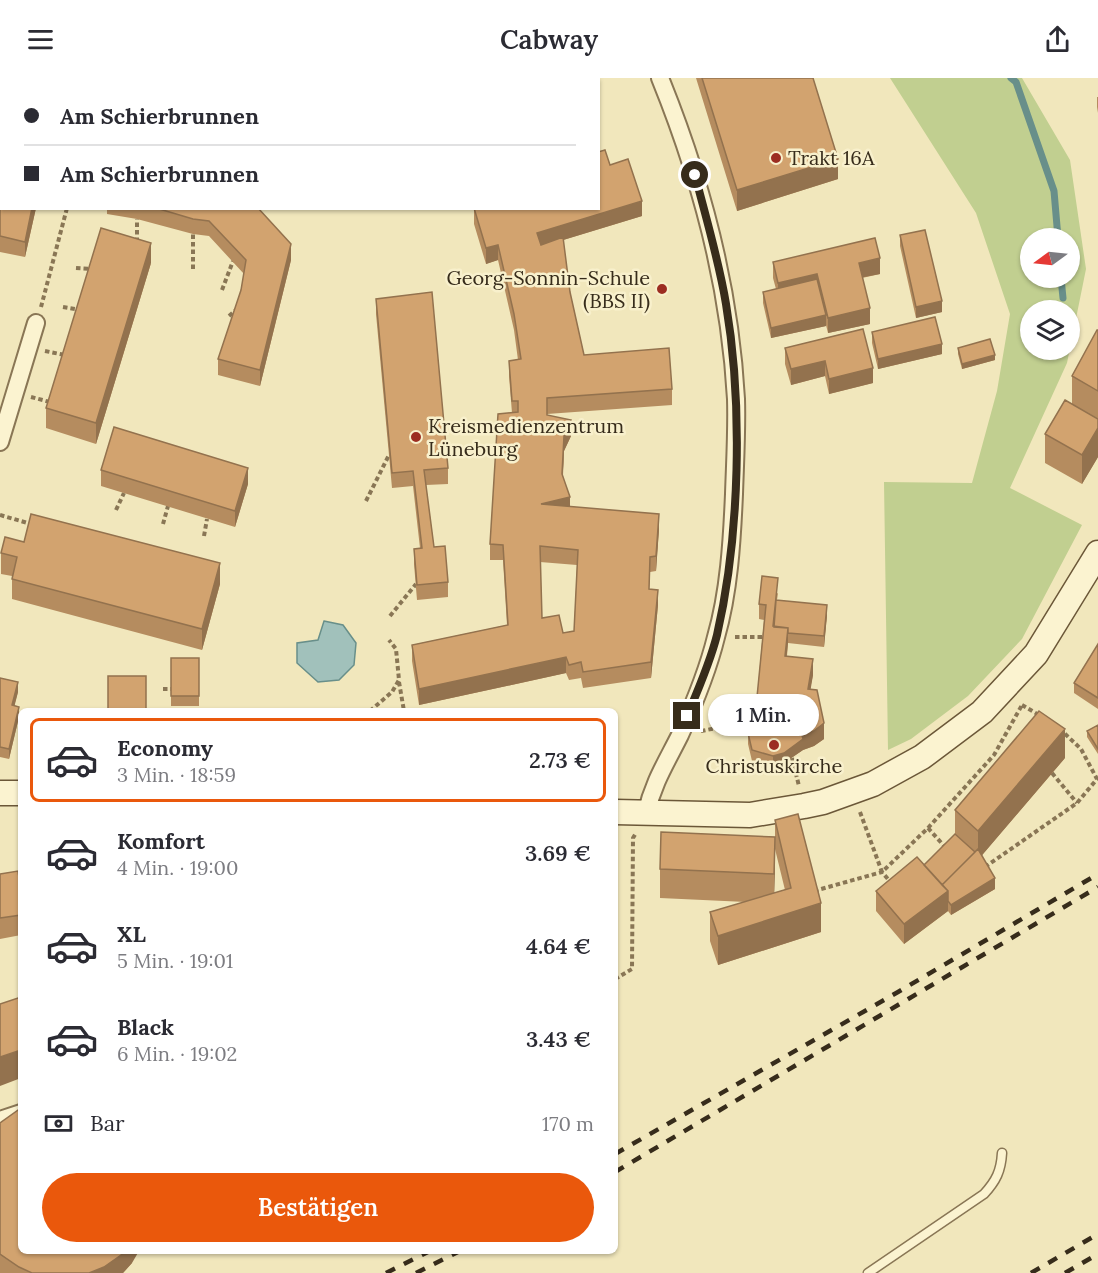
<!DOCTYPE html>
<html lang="de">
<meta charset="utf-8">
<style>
:root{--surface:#fff;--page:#f2f2f3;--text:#2b2b33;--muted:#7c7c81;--line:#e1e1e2;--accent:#ea580c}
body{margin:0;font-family:Lora,serif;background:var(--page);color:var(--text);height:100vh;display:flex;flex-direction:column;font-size:22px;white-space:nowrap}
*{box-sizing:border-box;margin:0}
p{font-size:20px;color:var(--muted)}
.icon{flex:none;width:33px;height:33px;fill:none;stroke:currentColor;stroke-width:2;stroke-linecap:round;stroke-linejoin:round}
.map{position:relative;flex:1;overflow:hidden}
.sheet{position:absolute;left:18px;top:630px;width:600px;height:546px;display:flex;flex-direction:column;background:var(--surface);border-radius:9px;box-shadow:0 2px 4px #0004}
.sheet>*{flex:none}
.guide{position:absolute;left:0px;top:0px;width:600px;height:132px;box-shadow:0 2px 4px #0004;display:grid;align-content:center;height:132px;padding:0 24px;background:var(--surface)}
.needle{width:39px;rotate:255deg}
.fabs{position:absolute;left:1020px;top:150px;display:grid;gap:12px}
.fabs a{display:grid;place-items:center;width:60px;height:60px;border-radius:50%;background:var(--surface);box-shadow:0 2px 4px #0004;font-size:30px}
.end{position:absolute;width:27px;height:27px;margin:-14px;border:8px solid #372c1b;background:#fff;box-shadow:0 0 0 3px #fff}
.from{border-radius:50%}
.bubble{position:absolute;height:42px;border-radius:21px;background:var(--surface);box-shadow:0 2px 4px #0004;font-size:20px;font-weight:600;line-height:42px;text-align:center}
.guide b{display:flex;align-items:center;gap:21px;height:57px;font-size:22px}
.guide b+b{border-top:2px solid var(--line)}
.guide i{width:15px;height:15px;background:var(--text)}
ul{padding:10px 0 0;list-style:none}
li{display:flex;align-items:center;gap:18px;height:84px;margin:0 12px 9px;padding:0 12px;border:3px solid transparent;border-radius:9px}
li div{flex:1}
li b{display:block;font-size:22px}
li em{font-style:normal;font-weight:600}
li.on{border-color:var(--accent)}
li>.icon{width:54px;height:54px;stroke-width:1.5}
.pay{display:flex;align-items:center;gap:15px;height:66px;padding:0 24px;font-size:22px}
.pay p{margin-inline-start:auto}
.button{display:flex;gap:12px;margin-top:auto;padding:12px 24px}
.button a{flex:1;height:69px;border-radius:36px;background:var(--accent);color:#fff;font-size:24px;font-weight:600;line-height:69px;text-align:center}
header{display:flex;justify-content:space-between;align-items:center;height:78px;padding:0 24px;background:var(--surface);font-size:27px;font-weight:600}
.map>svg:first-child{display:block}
.green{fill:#c1cf90;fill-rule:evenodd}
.water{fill:#a1c1bb;stroke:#688f8a;stroke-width:1.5}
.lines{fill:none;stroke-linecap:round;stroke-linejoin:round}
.stream{stroke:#688f8a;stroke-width:7}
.lane-casing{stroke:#897655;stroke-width:11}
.street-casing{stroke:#897655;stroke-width:20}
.secondary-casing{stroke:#6b5738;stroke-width:27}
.path{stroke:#897655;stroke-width:4;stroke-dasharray:4.5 3;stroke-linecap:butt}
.lane{stroke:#fbf3d0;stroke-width:8}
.street{stroke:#fbf3d0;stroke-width:16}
.secondary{stroke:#fbf3d0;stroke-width:24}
.rail{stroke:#372c1b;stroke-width:4.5;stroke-dasharray:10 10;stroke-linecap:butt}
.wall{fill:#b58c5f;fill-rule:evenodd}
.shaded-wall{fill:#93724e}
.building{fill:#d2a36f;stroke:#93724e;stroke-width:1.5;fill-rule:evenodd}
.route{stroke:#372c1b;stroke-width:8}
.poi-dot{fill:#9c2d21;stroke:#f8f0cc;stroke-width:2}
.labels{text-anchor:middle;stroke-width:5;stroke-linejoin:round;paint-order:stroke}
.poi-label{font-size:20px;fill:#372c1b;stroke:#f8f0cc;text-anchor:start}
</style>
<header><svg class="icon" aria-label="menu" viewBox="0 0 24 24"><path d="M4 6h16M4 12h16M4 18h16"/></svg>Cabway<svg class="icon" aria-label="share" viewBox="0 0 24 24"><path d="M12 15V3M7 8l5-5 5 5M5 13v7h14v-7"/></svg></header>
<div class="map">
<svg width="1098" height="1195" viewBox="0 0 1098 1195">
<rect width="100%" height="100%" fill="#f1e7bc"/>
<path class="green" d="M890,0H1022L1070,82L1086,191L1067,285L1010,410L1082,447L1022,561L968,618L911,661L888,672L884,404L972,405L997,313L1010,236L976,135ZM1030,160H1070V200H1030ZM1030,232H1070V272H1030Z"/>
<path class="water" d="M324,543L343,547L356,565L354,587L339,602L318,604L297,585V565L318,562Z"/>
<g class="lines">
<path class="stream" d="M1011,0L1016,4L1054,113L1058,160
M1061,200L1063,220"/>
<defs>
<path id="lane" d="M868,1195L984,1116C996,1103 1001,1093 1002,1075"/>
<path id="street" d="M0,364L36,245
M646,736C653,705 666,685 680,657C694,626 708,592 716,559C729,514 732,463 734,416C735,384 737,352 736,321C730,211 701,101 660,0
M0,1042L21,1035"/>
<path id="secondary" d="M0,715H21
M615,734L750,737L804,728L823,724L873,706L922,679L982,634L1036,576L1098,475"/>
</defs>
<use href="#lane" class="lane-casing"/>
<use href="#street" class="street-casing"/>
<use href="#secondary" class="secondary-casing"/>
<path class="path" d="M137,164V141
M76,190L91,191
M193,191V156
M222,212L233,183
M41,229L67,130
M63,229L81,232
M229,238L236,232
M45,273L65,277
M31,319L50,324
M366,423L389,377
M116,432L124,415
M0,437L31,446
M163,446L168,428
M204,458L207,441
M390,538L416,506
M735,559H765
M399,604L404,633
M163,611H172
M1022,627L1039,637
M370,633L392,614L399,602L396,571L389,562
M701,653L759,642
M792,680L799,708
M1052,695L1077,725
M860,734L882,794L928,750L994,677L1022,627
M928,750L945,769
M985,789L1077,725L1097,701L1081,671L1062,653
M814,813L882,794L892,806
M615,901L632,891L633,760L636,755"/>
<use href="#lane" class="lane"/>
<use href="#street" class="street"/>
<use href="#secondary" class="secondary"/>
<path class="rail" d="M615,1076L898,914L1098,796
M615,1094L1098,809
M386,1195L430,1173
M416,1195L460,1173
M1031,1195L1098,1156
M1065,1195L1098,1176"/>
</g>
<path class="wall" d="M46,0H100V2H46Z
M696,0H813L838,101L737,133Z
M1097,19H1098V35L1097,29Z
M0,43L2,130H36L25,179L0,174Z
M610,87L642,138L563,162L570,214L584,277L672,311V327L547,336V337L571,358L564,373L563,398L570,429L659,451L656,493L650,494L649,511L658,527L651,600L583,610L581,600L569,602L566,595L419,627L412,583V567L507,547L503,482H490V466L512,335L509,298V283L518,282L514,252L498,182L486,186L474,146V130H598ZM540,484L577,487L574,553L563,555L542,540Z
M107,130H258L291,182L260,308L218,297V281L241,212L244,196L209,158L193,156L137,141L107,136Z
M900,157L942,234L916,240L900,168Z
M773,184L880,196L862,200L870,246L828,255L826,247V248L771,260L763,225V214L776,211L773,200Z
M151,185L96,366L46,350V330Z
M376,221L448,390V406L426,407L434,469L448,504V519L417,522L414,486V471L420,470L413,408L392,410L376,236Z
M863,251L873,305L829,316L825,298L791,307L785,286V270Z
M1098,252V379L1082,406L1045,385V356L1072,326V298Z
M872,254L942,276L878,291L872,265Z
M958,270L995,282L962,291L958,276Z
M101,392L248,406L235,449L101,408Z
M24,464L220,506L202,572L12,521V498L1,496V475Z
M778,515L777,522L827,537L824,569L788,565L787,578L813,597L810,611L824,661L814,668L803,672L784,685L773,688L752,683L748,666V655L760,644L757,634V619L764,542L759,541V526Z
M1098,566V631L1074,615V605Z
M171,580H199V628H171Z
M0,600L18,614L14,628L19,639L9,681L0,679Z
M1098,647V676L1087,659V653Z
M1065,680L982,777L995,811L951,837L948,833L904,866L876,833V813L924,787L955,756V732Z
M775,742L821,854L718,887L710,863V834L746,824L660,820V791L775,788L774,815L785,812L775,771Z
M0,796L21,813V857L0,861Z
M0,1045L21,1173L132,1185L123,1195H0Z"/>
<path class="shaded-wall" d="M838,81V101L737,133V112Z
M642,123V138L537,170V155Z
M32,130H36L25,179V164Z
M151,165V185L96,366V345Z
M291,166V182L260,308V292Z
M498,167V182L486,186V170Z
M880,180V196L859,200V185Z
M817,196V212L778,221V205Z
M942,223V234L916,240V229Z
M870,230V246L828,255V240Z
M826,237V248L771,260V250Z
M942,266V276L878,291V281Z
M995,277V282L962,291V286Z
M825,283V298L791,307V291Z
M873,290V305L829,316V301Z
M571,342V358L564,373L562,412L564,358Z
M1098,350V379L1082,406V377Z
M248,390V406L235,449V433Z
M570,419V435L541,426Z
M659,436V451L656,493V478Z
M220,485V506L202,572V551Z
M658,512V527L651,600V584Z
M827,527V537L824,569V558Z
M788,550V565L785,593V578Z
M566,579V595L419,627V611Z
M813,581V597L808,627V611Z
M18,604V614L12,638V627Z
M19,629V639L9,681V671Z
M777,633V649L762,652V637Z
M824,645V661L814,668L803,672L784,685L773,688V678L803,661V656Z
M1065,651V680L978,782L948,813V833L904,866V846L978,777V753Z
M775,759V788L774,825V796Z
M995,800V811L951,837V827Z
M821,825V854L718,887V858Z
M21,972V1000L0,1008V979Z
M124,1173H139L132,1185L123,1195H89Z"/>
<path class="building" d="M236,0H308V2H236Z
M353,0H488V2H349Z
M702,0H813L838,81L737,112Z
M0,43L2,44V130H32L25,164L0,158Z
M605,72L610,87L628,81L642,123L537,155L541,167L563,159L570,214L584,277L669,270L672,311L547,320V337L571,342L564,358L562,396L570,419L541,426L659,436L656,478L650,479L649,511L658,512L651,584L583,594L581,584L569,587L566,579L419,611L412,567L508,547L503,467L490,466L498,336L518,334V323H512L509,283L521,281L514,236L498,167L486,170L474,130H598V74ZM540,468L578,472L574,553L563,555L559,537L542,540Z
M156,130H258L291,166L260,292L218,281L241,212L246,182L209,143L193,141Z
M101,150L151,165L96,345L46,330Z
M925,152L942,223L916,229L900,157Z
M875,160L880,180L859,185L870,230L828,240L817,196L778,205L773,184Z
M817,201L826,237L771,250L763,214Z
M432,214L448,390L424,392L434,469L445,468L448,504L417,507L414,471L422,470L413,393L392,395L376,221Z
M935,239L942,266L878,281L872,254Z
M863,251L873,290L829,301L825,283L791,291L785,270Z
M1097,252H1098V313L1072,298Z
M990,261L995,277L962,286L958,270Z
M1065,322L1098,341V350L1082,377L1045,356Z
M114,349L248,390L235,433L101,392Z
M31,436L220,485L202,551L12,501L17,479L1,475L5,459L24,464Z
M762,498L778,500L773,548L788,550L785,578L813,581L808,611L817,612L824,645L814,653L803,656L797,635L777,633L762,637L757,619L766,527L759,526Z
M776,522L827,527L824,558L788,555V550L774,549Z
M1098,566V620L1074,605Z
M171,580H199V618H171Z
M108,598H146V633H108Z
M0,600L18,604L12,627L19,629L9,671L0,669Z
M1039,633L1065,651L978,753L955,732Z
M777,638L797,639L803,661L784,675L773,678L752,672L748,655L762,642Z
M1098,647V671L1087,653Z
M798,736L821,825L718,858L710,834L791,810L775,742Z
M661,754L775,759L774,796L660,791Z
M955,756L975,774L942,807L924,787Z
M978,771L995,800L951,827L948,823V813L942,807Z
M917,779L948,813L904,846L876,813Z
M18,793L21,813V837L0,840V796Z
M21,919V972L0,979V926Z
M21,1030V1173H124L121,1177L104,1189L89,1195H32L19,1189L0,1176V1045Z"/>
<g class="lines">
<path class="route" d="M687,638C698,612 710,585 717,557C740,457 743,327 726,226C719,183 706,140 695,97"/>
</g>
<g class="poi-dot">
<circle cx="776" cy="80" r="6"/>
<circle cx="662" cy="211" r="6"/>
<circle cx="416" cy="359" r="6"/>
<circle cx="774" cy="667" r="6"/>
</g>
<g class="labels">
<g class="poi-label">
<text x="788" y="87">Trakt 16A</text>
<text x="650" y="207" text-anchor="end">Georg-Sonnin-Schule<tspan x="650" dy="23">(BBS II)</tspan></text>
<text x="428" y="355">Kreismedienzentrum<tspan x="428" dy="23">Lüneburg</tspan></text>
<text x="774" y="695" text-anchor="middle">Christuskirche</text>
</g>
</g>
</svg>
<div class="fabs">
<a><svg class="needle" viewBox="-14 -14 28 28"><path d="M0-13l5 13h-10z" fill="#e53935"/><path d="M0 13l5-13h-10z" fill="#7c7c81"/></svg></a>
<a><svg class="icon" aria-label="layers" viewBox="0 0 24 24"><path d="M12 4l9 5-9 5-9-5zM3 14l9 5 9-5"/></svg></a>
</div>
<i class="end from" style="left:695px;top:97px"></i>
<i class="end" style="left:687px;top:638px"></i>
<div class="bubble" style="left:708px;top:616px;width:111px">1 Min.</div>
<div class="guide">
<b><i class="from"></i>Am Schierbrunnen</b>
<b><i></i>Am Schierbrunnen</b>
</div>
<section class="sheet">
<ul>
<li class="on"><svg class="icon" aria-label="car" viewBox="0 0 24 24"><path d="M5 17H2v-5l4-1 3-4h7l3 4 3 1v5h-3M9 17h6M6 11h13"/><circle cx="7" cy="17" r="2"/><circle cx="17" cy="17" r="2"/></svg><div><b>Economy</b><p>3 Min. · 18:59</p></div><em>2.73 €</em></li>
<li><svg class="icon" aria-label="car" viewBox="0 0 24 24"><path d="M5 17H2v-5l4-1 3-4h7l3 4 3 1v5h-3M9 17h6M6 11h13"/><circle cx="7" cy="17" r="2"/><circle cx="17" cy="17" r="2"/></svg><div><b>Komfort</b><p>4 Min. · 19:00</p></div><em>3.69 €</em></li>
<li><svg class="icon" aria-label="car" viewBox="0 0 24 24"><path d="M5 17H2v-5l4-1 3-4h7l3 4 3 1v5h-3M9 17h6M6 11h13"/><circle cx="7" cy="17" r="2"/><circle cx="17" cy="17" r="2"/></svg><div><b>XL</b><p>5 Min. · 19:01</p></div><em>4.64 €</em></li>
<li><svg class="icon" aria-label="car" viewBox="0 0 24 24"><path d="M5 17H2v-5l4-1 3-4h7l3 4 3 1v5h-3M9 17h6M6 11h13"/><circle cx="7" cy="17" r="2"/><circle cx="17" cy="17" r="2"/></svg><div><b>Black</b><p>6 Min. · 19:02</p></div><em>3.43 €</em></li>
</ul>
<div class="pay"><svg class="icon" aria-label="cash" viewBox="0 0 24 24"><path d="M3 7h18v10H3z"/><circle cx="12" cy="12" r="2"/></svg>Bar<p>170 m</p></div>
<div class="button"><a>Bestätigen</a></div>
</section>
</div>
